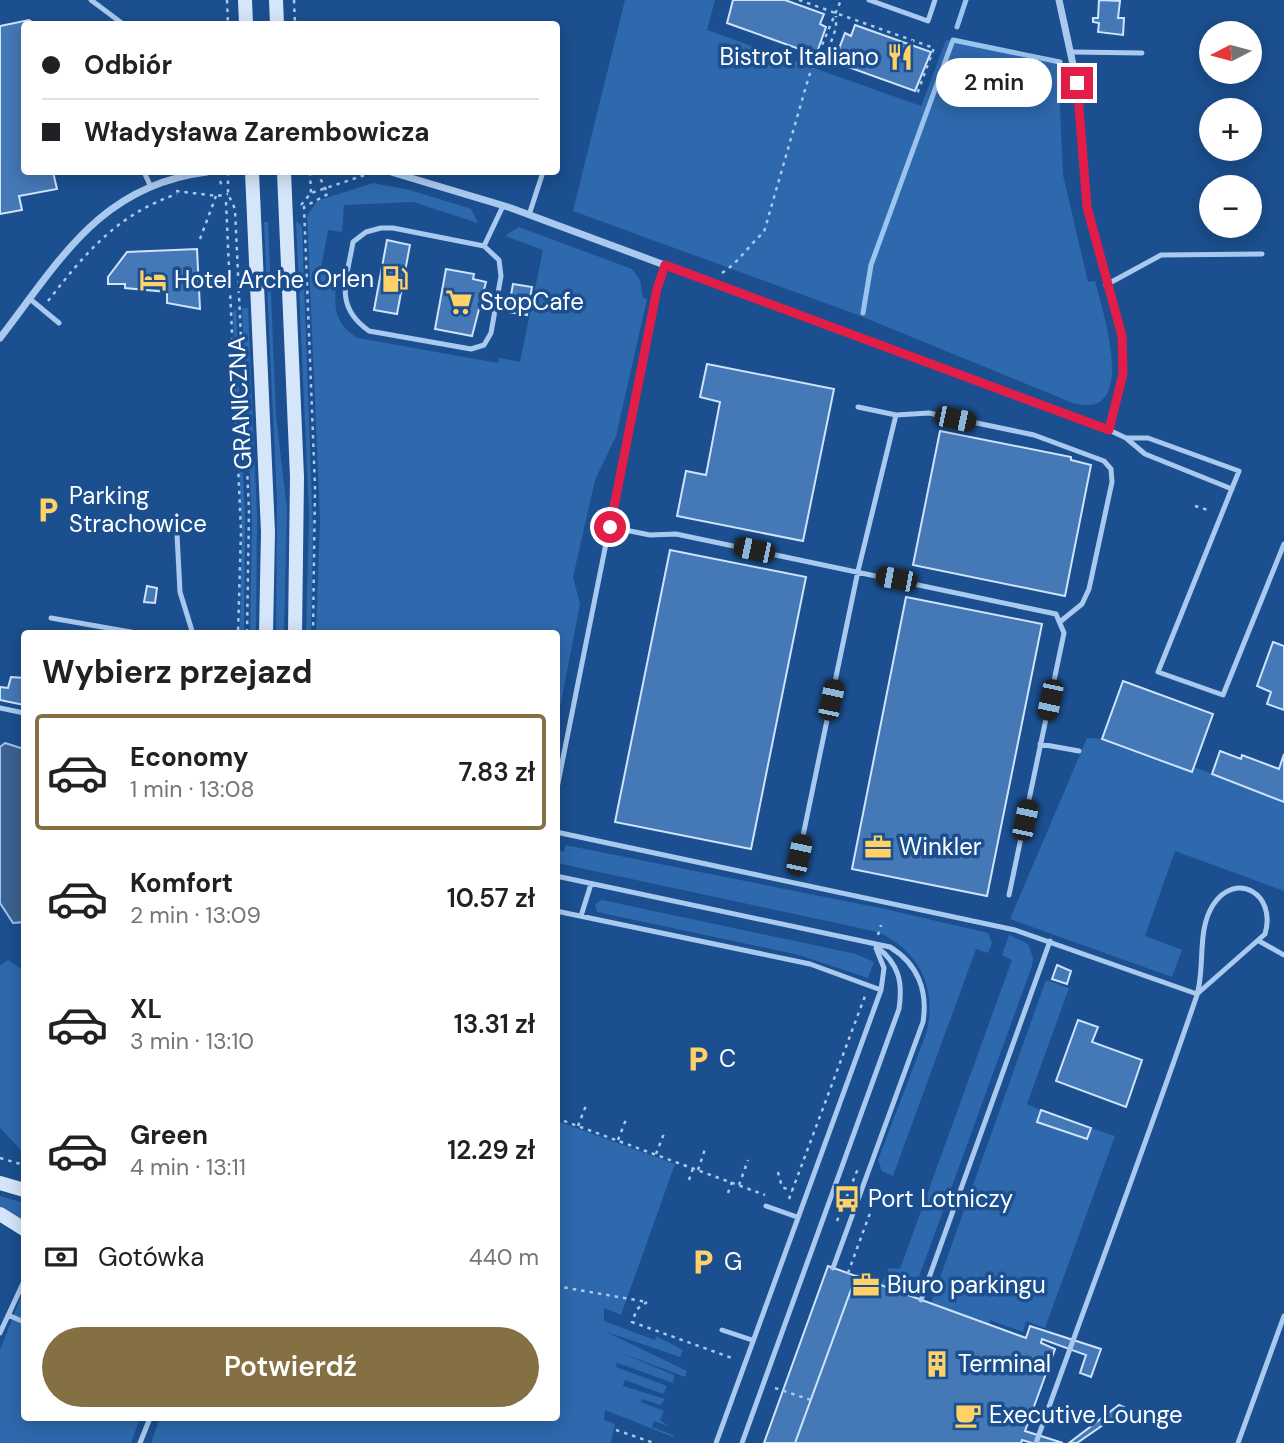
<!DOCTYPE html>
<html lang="pl">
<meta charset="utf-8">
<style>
:root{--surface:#fff;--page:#f6f6f6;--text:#202124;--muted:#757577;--line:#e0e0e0;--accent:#847042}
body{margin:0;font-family:"DM Sans",sans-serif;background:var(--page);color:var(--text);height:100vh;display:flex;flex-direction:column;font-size:26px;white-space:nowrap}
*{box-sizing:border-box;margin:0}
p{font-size:23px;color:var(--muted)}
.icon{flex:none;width:38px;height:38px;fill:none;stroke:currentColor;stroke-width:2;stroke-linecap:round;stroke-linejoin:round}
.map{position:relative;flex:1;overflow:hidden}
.panel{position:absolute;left:21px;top:630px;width:539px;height:791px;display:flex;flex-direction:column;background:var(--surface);border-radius:7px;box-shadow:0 4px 18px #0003}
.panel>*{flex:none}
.top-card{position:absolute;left:21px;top:21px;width:539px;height:154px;border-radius:7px;box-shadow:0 4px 18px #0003;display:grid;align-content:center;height:154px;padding:0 21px;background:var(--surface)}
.needle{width:46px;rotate:264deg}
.fabs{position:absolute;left:1199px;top:21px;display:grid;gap:14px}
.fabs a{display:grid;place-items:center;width:63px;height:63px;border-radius:50%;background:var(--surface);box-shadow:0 4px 18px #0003;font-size:35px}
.end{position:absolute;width:32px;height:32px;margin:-16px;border:9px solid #e11d48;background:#fff;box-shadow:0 0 0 4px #fff}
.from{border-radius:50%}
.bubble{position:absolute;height:49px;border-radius:24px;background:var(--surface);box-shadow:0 4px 18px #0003;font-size:23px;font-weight:600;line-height:49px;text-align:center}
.car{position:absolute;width:21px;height:42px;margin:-21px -10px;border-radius:9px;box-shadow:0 0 5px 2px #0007;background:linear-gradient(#222 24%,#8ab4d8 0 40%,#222 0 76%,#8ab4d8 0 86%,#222 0)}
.top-card b{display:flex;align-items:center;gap:24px;height:66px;font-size:26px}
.top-card b+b{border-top:2px solid var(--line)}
.top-card i{width:18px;height:18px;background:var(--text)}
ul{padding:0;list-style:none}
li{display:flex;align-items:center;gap:21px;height:116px;margin:0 14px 10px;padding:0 7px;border:4px solid transparent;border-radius:7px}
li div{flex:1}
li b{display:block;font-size:26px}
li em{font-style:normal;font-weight:600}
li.current{border-color:var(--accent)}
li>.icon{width:63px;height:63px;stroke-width:1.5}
h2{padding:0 21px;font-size:32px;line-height:84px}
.pay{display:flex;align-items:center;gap:18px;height:77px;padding:0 21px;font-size:26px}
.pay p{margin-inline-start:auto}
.primary-button{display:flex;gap:14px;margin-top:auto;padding:14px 21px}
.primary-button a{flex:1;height:80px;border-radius:42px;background:var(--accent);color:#fff;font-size:28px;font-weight:600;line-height:80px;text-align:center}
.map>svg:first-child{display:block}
.green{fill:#2e69ad}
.water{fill:#3c6290;stroke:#9cc4f0;stroke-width:2}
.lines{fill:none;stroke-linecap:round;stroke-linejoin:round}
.stream{stroke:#9cc4f0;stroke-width:5}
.building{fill:#4478b7;stroke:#cfe3fa;stroke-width:2}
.path{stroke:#a9c9ee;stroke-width:2.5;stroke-dasharray:3.5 5;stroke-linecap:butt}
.service{stroke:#a9c9ee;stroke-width:5}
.minor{stroke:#a9c9ee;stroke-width:7}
.secondary{stroke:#d6e6fa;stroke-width:14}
.route{stroke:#e11d48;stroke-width:9}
.labels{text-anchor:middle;stroke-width:7;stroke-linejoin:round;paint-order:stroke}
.poi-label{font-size:24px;fill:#fff;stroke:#1b4f8f;text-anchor:start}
.street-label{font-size:24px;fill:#fff;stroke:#1b4f8f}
</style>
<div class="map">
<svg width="1284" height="1443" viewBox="0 0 1284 1443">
<rect width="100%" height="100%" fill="#1b4f8f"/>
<path class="green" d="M625,0H715L707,30L921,106L946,40L1058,62L1063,175L1088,282L1095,281C1102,309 1140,422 1073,403L858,315L573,211Z
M373,183L410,190L471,209L478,223L413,202L344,205L342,232L328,230L320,274L337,277C334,304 332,322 358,338L498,363L499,358L520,362L543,250L505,236L519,227L632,269L640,280L643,298L647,299L616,436L595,480L573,577L580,604L557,723L556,634L316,633L320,519L307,216L317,201Z
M296,221L302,226L313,531L311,634L306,633L309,514Z
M264,222H268L276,416L287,509L284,634L276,633L277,501Z
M242,308H248L257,515L256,634L250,633L252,522Z
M236,309L245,518L244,634L240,633L242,537L233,312Z
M1087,738L1102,739L1192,771L1194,767L1284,802V891L1175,851L1145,936L1182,950L1172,977L1010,919Z
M565,845L885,909L988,933L992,943L988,953L976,949L893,1176L882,1171L878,1160L926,1034C938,990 920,951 878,932L557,863V850L564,852Z
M602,900L856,954L874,962L868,978L799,955L597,912L595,904Z
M1009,935L1028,944L1033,958L1032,966L912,1296L856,1276L857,1273L882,1282L889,1268L900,1269L1012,960L1002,955Z
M8,960L24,971V1153L0,1128V966Z
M1046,980L1069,988L1027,1104L1041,1110L1037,1122L1086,1139L1091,1128L1115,1136L1045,1328L1026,1321L1023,1332L990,1320L989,1324L931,1303Z
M557,1121L675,1164L621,1315L604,1308V1321L655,1340L656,1336L683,1350L680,1357L604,1331L687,1371L685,1377L616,1351L674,1375L673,1383L607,1359L617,1363L616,1367L667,1386L663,1394L625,1380L623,1386L665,1399L660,1405L642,1399L641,1402L664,1411L660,1420L668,1426L654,1421L652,1427L673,1435V1437L605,1410L604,1420L615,1424L611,1443H151L160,1418H556Z
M0,1196L24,1203V1222L0,1206Z
M24,1289V1418H140L131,1443H0V1350Z"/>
<path class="water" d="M5,743L24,749V922L13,923L0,903V747Z"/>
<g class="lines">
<path class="stream" d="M957,27L966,0
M863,313L871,265L953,40L1060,62"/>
</g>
<path class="building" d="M733,0H785L824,14L820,24L826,27L816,55L727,23Z
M1099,0L1120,1L1118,18H1124L1123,35L1098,32L1099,23L1093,22V18H1098Z
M29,20L35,24H24V172H53L57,189L19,196L22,210L0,214V26Z
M855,25L931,52L915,91L834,62L845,33L851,36Z
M387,240L410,245L397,314L374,310Z
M197,249L200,309L167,303V292L125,288V284H108V277L127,252Z
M446,269L474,274L473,279L486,282L472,336L435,329Z
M513,284L532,287L527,315L508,312Z
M707,364L834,389L803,541L677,516L686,471L706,475L712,444L720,402L700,397Z
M940,431L1071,457V460L1091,465L1065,596L913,565Z
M670,550L806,577L751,849L615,822Z
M147,586L157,588L155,603L144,602Z
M906,597L1042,624L987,896L852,869Z
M1273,642L1284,646V710L1267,704L1271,692L1257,686Z
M11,677L24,678V705L0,700V687L8,688Z
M1123,681L1213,714L1192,772L1102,739Z
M1220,751L1241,759L1242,755L1279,769L1284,754V802L1212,774Z
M1057,965L1071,971L1067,984L1052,979Z
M1078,1020L1098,1027L1092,1042L1142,1060L1126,1107L1056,1081Z
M1041,1110L1091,1128L1087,1139L1037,1122Z
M828,1266L856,1276L795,1443H764Z
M856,1276L1026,1338L1030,1326L1101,1349L1091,1377L1080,1373L1086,1355L1042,1339L1041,1343L1055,1349L1025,1431L1063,1443H1032L1022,1440L1021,1443H795Z
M1119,1405L1124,1407L1120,1416L1119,1414L1077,1443H1069Z"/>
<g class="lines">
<path class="path" d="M227,0L228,24
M294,0L295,24
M799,0L934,48L917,94
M818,57L825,59L836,28V16
M228,172V194L235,209L249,511L247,634
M310,172L311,193
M220,181L223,189
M176,191L217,196L228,194
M226,202L241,531L238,634
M301,205L311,193L374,172
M200,239L216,196
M722,273C739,262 749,245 764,232L809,76L841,0
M48,301C86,252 118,214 177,194
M1195,506L1211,511
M313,634L315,487L304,207L328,194L320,178
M878,935L881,925
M556,1118L765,1195
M578,1126L587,1103
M618,1140L627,1117
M656,1154L665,1131
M0,1158L24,1165
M698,1170L706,1146
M778,1172L782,1187L792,1191
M689,1180L693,1168
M739,1185L748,1160
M728,1193L732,1182
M789,1199L865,996
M837,1221L859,1166
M848,1273L880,1186
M556,1286L647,1302
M647,1302L637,1309L632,1322L732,1358
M775,1388L811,1400
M616,1430L654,1443"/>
<path class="service" d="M91,0L123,24
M869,0L928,21L935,0
M1073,52L1142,53
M144,172L150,185
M529,215L543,172
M381,228H393L484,246L499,260L501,276L491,333L484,345L471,349L369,331C333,306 347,279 353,242L366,232Z
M484,246L503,206
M1106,285L1161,255L1262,254
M30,299L59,323
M858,407L896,415L929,413L1034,435L1104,461L1111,469L1112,482L1089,589L1082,604L1061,621
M1109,430L1126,438L1145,454L1232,489
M1126,438H1148L1239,471L1158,672L1223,695L1284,544
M176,515L180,592L193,634
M610,527L650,535L676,534L1056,614L1064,633L1009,895
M51,618L142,634
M0,708L24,713
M1040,744L1079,751
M556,793L657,289L665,265
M556,832L1015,930L1197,994
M799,855L858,571L896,415
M556,876L890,947C918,964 928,991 923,1022L833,1268
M556,911L810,964L881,990
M581,916L591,884
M1259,941L1284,955
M766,1206L797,1217
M921,1300L1050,941
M8,1315L24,1322
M722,1330L752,1340
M0,1333L24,1281
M140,1443L150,1418
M716,1443L881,990L884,968L876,948
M742,1443L899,1009C903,982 899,964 877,947
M1036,1443C1089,1295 1145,1147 1196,998C1206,970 1196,931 1213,905C1236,870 1277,894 1265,934L1197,994
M1238,1443L1284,1316"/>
<path class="minor" d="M391,172L511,208L1109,430L1123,374L1122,336L1087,207L1077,83L1059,0
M0,338C60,260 101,185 207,172"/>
<path class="secondary" d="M245,0L246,24
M276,0L277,24
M252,172L268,532L266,634
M284,172L297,477L295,634
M0,1183L24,1190
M0,1214L24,1229"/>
</g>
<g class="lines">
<path class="route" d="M610,527L657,289L665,265L1109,430L1123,374L1122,336L1087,207L1077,83"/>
</g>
<defs>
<symbol id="restaurant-bare" viewBox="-9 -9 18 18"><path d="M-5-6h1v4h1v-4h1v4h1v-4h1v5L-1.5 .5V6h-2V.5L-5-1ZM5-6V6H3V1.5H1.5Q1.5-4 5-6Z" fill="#ffd166" stroke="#1b4f8f" stroke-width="2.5" paint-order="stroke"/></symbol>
<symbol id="fuel-bare" viewBox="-9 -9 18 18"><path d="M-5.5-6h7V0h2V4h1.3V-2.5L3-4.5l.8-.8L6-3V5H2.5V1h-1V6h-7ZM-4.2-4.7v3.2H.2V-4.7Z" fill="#ffd166" stroke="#1b4f8f" stroke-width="2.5" paint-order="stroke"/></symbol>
<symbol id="hotel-bare" viewBox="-9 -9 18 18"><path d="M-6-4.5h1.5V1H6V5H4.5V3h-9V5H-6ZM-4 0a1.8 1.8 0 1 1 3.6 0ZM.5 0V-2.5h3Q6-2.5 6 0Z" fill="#ffd166" stroke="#1b4f8f" stroke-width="2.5" paint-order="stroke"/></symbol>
<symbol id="supermarket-bare" viewBox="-9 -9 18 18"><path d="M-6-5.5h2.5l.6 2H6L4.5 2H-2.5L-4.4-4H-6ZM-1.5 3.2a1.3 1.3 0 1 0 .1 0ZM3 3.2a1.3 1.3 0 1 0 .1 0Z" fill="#ffd166" stroke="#1b4f8f" stroke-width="2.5" paint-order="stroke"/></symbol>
<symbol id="parking-bare" viewBox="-9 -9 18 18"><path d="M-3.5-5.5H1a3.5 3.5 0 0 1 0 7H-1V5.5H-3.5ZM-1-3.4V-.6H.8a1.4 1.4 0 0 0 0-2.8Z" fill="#ffd166" stroke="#1b4f8f" stroke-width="2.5" paint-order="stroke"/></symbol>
<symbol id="office-bare" viewBox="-9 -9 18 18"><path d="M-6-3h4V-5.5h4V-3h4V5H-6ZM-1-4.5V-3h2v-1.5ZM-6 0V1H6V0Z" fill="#ffd166" stroke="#1b4f8f" stroke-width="2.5" paint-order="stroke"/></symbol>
<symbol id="bus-bare" viewBox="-9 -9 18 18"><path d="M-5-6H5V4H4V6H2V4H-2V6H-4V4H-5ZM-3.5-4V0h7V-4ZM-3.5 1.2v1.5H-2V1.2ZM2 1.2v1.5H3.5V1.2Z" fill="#ffd166" stroke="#1b4f8f" stroke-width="2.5" paint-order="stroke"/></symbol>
<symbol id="building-bare" viewBox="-9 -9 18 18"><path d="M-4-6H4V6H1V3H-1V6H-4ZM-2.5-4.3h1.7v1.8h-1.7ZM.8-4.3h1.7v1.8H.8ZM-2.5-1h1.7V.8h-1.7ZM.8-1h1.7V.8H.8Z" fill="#ffd166" stroke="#1b4f8f" stroke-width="2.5" paint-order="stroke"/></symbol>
<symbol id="cafe-bare" viewBox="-9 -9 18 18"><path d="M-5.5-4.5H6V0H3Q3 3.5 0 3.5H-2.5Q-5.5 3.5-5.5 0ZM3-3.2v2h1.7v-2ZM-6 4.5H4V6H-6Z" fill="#ffd166" stroke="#1b4f8f" stroke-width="2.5" paint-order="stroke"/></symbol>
</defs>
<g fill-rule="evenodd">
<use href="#restaurant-bare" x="881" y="38" width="38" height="38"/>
<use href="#fuel-bare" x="376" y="260" width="38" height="38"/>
<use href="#hotel-bare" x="134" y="261" width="38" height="38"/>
<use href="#supermarket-bare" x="440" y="283" width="38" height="38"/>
<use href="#parking-bare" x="29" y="491" width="38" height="38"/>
<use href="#office-bare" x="859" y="828" width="38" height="38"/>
<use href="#parking-bare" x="679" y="1040" width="38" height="38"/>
<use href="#bus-bare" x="828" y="1180" width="38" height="38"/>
<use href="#parking-bare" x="684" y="1243" width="38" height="38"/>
<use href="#office-bare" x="847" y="1266" width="38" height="38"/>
<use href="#building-bare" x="918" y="1345" width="38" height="38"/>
<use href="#cafe-bare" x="949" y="1396" width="38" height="38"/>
</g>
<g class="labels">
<g class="poi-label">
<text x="879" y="65" text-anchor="end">Bistrot Italiano</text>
<text x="374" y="287" text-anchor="end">Orlen</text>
<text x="174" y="288">Hotel Arche</text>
<text x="480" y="310">StopCafe</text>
<text x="69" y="504">Parking<tspan x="69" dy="28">Strachowice</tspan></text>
<text x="899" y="855">Winkler</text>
<text x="719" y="1067">C</text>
<text x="868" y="1207">Port Lotniczy</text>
<text x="724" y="1270">G</text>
<text x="887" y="1293">Biuro parkingu</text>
<text x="958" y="1372">Terminal</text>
<text x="989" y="1423">Executive Lounge</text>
</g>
<g class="street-label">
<text transform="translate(240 403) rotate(-93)" y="8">GRANICZNA</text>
</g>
</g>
</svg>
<div class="fabs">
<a><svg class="needle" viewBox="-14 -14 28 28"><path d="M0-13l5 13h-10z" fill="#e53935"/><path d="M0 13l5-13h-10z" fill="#757577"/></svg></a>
<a>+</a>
<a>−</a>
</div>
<i class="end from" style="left:610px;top:527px"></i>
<i class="end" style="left:1077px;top:83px"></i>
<div class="bubble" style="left:936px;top:58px;width:116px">2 min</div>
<i class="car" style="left:955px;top:419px;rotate:102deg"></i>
<i class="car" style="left:754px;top:550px;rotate:282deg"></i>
<i class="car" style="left:896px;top:579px;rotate:281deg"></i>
<i class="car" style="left:831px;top:700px;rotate:12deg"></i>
<i class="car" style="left:1050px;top:700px;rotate:192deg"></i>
<i class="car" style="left:1025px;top:820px;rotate:12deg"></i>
<i class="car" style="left:799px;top:855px;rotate:12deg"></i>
<div class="top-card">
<b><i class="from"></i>Odbiór</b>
<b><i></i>Władysława Zarembowicza</b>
</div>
<section class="panel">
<h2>Wybierz przejazd</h2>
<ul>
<li class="current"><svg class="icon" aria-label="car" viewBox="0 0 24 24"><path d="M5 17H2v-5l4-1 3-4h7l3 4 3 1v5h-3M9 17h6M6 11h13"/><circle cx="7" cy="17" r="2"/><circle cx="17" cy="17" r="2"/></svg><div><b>Economy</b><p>1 min · 13:08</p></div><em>7.83 zł</em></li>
<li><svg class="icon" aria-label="car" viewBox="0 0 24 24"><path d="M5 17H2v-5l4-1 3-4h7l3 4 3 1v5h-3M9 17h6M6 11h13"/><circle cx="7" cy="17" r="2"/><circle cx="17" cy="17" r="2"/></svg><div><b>Komfort</b><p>2 min · 13:09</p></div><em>10.57 zł</em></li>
<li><svg class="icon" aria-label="car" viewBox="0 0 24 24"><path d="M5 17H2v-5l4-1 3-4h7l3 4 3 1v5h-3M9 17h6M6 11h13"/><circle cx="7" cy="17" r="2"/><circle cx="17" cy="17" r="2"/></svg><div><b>XL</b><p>3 min · 13:10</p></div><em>13.31 zł</em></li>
<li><svg class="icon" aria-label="car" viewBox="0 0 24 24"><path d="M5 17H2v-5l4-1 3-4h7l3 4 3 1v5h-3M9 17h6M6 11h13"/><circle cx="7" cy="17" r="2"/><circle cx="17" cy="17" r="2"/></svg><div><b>Green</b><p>4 min · 13:11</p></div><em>12.29 zł</em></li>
</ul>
<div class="pay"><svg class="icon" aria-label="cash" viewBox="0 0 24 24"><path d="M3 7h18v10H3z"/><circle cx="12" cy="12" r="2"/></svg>Gotówka<p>440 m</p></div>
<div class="primary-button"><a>Potwierdź</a></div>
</section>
</div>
